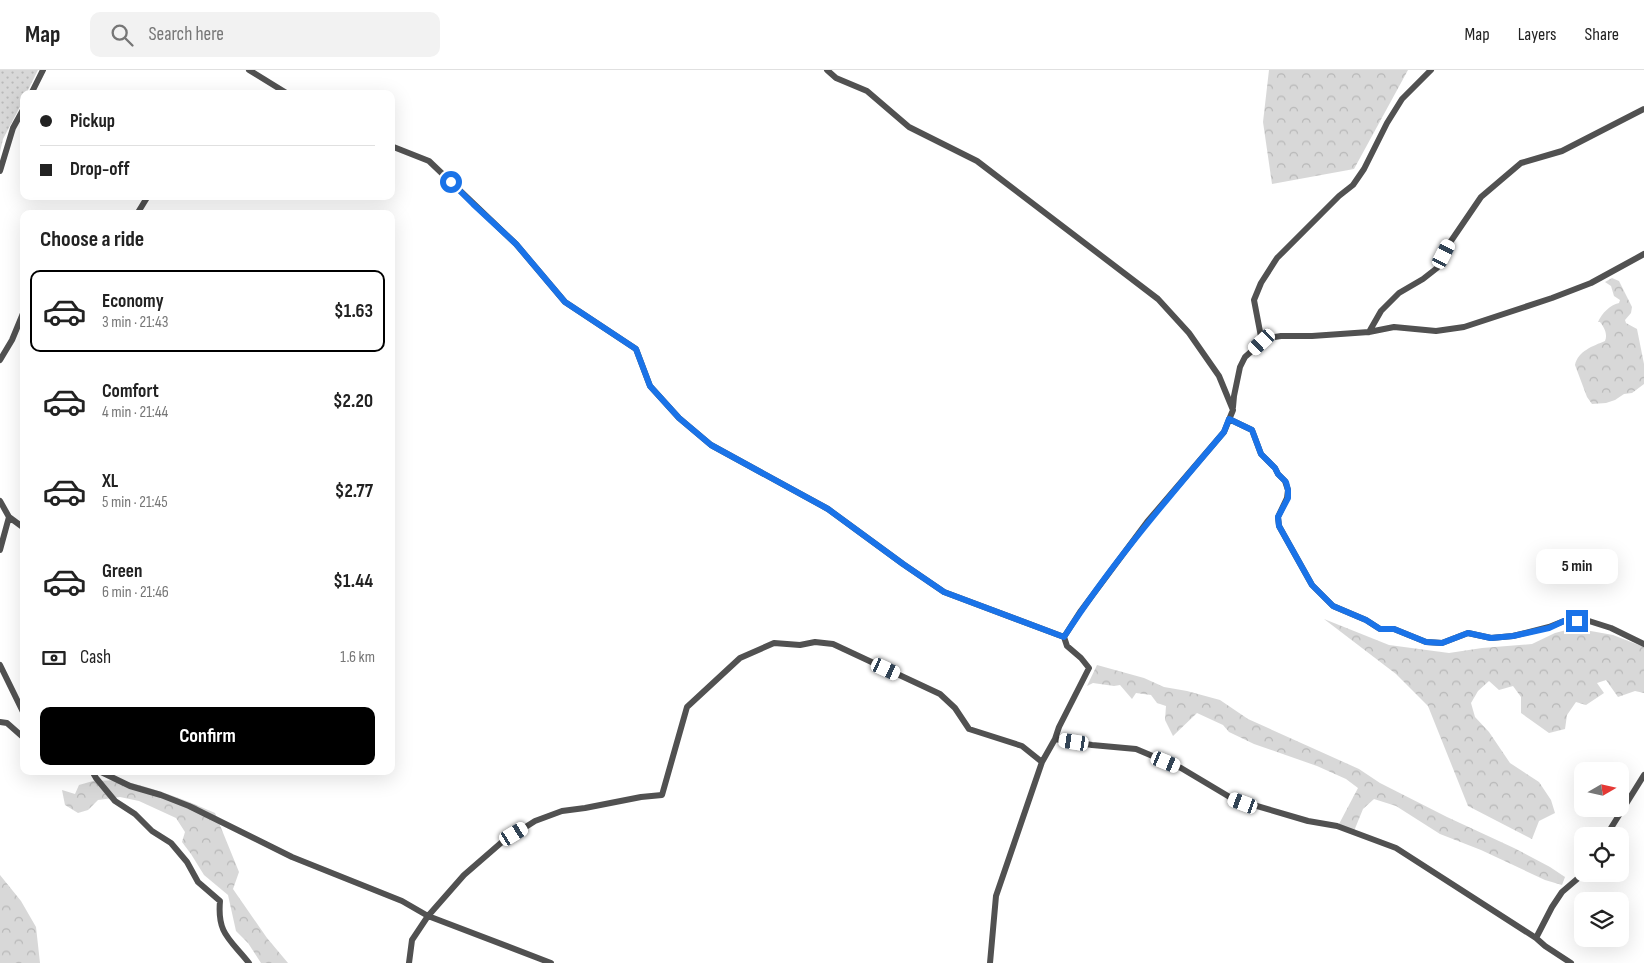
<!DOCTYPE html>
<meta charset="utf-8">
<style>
:root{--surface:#fff;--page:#f2f2f2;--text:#222;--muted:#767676;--line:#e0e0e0;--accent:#000}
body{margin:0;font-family:"Sofia Sans Condensed",sans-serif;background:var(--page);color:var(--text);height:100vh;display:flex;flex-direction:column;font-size:19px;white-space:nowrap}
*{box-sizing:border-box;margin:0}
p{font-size:16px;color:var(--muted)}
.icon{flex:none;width:28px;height:28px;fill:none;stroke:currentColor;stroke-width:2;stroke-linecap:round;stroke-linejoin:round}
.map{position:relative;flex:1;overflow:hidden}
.drawer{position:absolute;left:20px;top:140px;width:375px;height:565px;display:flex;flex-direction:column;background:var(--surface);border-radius:10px;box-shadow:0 5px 20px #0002}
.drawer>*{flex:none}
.guide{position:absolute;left:20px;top:20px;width:375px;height:110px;border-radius:10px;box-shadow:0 5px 20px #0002;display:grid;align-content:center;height:110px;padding:0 20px;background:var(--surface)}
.needle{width:32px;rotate:81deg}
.tools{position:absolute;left:1574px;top:692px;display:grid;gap:10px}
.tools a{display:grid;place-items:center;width:55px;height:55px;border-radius:10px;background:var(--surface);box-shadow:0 5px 20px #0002;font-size:25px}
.end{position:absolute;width:22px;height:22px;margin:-11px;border:6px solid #1a73e8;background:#fff;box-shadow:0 0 0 2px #fff}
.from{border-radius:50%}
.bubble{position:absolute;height:35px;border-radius:10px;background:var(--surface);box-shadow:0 5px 20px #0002;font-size:16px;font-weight:700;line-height:35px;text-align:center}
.car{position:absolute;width:15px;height:30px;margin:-15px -8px;border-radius:6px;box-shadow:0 0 4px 1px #0007;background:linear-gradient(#fff 24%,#345 0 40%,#fff 0 76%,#345 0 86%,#fff 0)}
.guide b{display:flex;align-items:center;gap:18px;height:48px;font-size:19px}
.guide b+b{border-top:1px solid var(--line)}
.guide i{width:12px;height:12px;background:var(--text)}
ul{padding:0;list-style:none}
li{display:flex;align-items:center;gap:15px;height:82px;margin:0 10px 8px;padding:0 10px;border:2px solid transparent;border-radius:10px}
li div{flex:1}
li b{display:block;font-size:19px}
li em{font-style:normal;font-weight:700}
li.current{border-color:var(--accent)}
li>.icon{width:45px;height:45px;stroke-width:1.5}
h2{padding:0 20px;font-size:22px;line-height:60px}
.pay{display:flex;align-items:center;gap:12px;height:55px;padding:0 20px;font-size:19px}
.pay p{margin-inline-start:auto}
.primary-button{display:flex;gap:10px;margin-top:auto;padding:10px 20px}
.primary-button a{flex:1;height:58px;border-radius:10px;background:var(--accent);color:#fff;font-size:20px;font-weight:700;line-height:58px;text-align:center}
header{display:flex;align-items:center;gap:30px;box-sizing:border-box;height:70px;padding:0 25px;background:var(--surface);border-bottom:1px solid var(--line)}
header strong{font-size:24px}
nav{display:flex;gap:28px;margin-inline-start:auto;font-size:18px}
.search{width:350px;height:45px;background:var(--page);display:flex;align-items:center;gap:12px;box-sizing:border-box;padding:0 18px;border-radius:10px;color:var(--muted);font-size:19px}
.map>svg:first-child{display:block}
.green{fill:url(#green-dots)}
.forest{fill:url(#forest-crowns)}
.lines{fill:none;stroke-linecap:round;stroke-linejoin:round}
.minor{stroke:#515151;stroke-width:6}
.route{stroke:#1a73e8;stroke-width:6}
</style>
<header>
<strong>Map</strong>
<div class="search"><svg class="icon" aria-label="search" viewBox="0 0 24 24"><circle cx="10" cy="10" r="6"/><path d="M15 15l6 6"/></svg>Search here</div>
<nav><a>Map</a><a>Layers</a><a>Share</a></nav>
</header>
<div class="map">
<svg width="1644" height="893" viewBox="0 0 1644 893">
<defs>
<pattern id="green-dots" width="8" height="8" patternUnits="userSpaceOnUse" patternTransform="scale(1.25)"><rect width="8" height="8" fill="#d8d8d8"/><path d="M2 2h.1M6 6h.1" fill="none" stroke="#b8b8b8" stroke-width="1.8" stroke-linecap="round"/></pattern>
<pattern id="forest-crowns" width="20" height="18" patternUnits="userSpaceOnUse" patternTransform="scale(1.25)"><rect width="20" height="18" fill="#d8d8d8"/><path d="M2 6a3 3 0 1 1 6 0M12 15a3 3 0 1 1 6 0" fill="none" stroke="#b8b8b8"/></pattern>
</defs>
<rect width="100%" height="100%" fill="#fff"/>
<path class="green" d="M0,0H38L26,24H24V29L3,69L0,82Z"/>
<path class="forest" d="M1269,0H1408L1354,99L1272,114L1263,52Z
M1612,208L1619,211L1632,237L1631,243L1625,250L1626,253L1637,259L1644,294V314L1632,323L1624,324L1615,330L1606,333L1592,334L1587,327L1575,295C1578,281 1593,276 1605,271C1608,264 1604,257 1600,252H1598C1602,243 1610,235 1619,233L1620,230L1614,226L1611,216L1605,212Z
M1324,549L1389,575L1449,583L1482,578L1532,574L1555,563L1574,558L1613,565L1644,577V623L1635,621L1618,627L1606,610L1597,613L1604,623L1586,635L1576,632L1567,645L1565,659L1549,663L1521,643V627L1513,616L1499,620L1489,611L1478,621L1471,633L1475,647L1489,662L1510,693L1539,712L1551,730L1555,743L1539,751L1532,769L1468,736L1428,636L1396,604Z
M1097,595L1144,608L1164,617L1187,621L1220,630L1248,649L1359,699L1380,713L1447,747L1514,778L1550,797L1565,807L1562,815L1545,810L1481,780L1440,764L1396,736L1374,729L1363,739L1354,761L1339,754L1358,718L1346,709L1317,696L1254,674L1229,662L1223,655L1197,643L1173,666L1165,650L1166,636L1157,633L1151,625L1136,623L1132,629L1120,615L1114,616L1093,613L1087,616Z
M120,710C153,718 184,729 215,743L239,802L233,819L267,868L288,893H261L248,873L236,861L228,825L204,805L191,784L182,772L185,762L176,748L139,731L120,727L98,730L88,740L78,743L65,735L62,720L75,724L79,715L93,711Z
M0,805L21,831L36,857L40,893H0Z"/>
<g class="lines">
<path class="minor" d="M249,0L288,24
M827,0L836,8L867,21L909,57L977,91L1158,229L1189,263L1219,306L1233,340L1224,362L1147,452L1080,542L1064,567L1067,576L1081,588L1089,598L1059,657L1055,669L1042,692L996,826L990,893
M31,24L43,0
M391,76L429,91L516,174L565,232L636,279L650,316L679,348L711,375L828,439L903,494L944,522L1064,567
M0,101L13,58L24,38
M137,144L148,126
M1369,262L1381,241L1399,223L1423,209L1437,198L1451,171L1481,127L1521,93L1562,81L1644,39
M1262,272L1254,230L1261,213L1277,188L1339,126L1353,115L1364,99L1387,53L1402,29L1431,0
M0,290L12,270L24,241
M1233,337L1234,326L1240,297L1245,287L1262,272L1269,268L1281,266H1312L1369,262L1394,257L1436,261L1464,257L1552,228L1591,213L1644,184
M1229,349L1252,360L1261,384L1275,398L1278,404L1285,411L1288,420L1287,428L1278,447L1279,456L1312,515L1333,536L1366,550L1380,559H1394L1426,572L1442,573L1468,563L1491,568L1513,566L1549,557L1564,551H1589L1611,558L1644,574
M0,431L9,447
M0,480L9,447L24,458
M0,595L24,644
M0,652L7,653L24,668
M1055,669L1092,675L1136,679L1181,698L1233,729L1308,751L1337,756L1396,778L1536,868L1545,876L1571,893
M92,701L96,708L115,731L135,744L152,761L171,773L187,792L198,812L220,831C217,864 230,869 249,893
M99,701L130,716L161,725L189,736L292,787L402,831L428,846L551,893
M1606,766L1644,705
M1536,868L1552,837L1562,822L1583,804
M409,893L412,870L428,846L464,805L502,772L535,751L562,741L585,738L641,727L662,725L687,637L740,588L774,573L800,575L815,572L833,574L940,624L955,638L969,659L1022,676L1042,692"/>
</g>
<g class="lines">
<path class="route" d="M451,112L473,134L516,174L565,232L636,279L650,316L679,348L711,375L828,439L903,494L944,522L1064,567C1111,494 1168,428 1224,362L1229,349L1252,360L1261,384L1275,398L1278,404L1286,412L1288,420V428L1278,447L1279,456L1312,515L1333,536L1366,550L1380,559H1394L1426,572L1442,573L1468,563L1491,568L1513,566L1549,558L1564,551H1577"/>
</g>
</svg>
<div class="tools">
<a><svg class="needle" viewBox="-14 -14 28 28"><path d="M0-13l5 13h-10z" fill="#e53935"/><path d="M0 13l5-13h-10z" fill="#767676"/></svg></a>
<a><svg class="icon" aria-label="locate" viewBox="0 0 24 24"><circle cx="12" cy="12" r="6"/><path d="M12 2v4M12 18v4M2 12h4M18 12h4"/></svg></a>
<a><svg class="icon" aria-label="layers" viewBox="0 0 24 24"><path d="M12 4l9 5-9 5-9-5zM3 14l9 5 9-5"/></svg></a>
</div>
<i class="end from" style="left:451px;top:112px"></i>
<i class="end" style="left:1577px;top:551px"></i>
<div class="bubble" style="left:1536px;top:479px;width:82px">5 min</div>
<i class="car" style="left:1444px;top:184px;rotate:27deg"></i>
<i class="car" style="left:1262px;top:272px;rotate:227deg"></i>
<i class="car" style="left:886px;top:599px;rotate:115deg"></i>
<i class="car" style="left:1074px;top:672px;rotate:279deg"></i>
<i class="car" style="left:1166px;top:692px;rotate:112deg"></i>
<i class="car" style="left:1243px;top:733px;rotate:290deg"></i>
<i class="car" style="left:514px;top:764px;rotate:59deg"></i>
<div class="guide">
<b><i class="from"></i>Pickup</b>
<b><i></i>Drop-off</b>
</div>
<section class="drawer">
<h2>Choose a ride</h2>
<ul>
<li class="current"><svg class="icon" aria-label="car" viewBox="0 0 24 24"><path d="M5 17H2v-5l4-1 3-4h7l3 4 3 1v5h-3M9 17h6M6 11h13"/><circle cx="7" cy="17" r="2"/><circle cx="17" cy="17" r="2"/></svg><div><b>Economy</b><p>3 min · 21:43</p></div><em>$1.63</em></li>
<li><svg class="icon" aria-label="car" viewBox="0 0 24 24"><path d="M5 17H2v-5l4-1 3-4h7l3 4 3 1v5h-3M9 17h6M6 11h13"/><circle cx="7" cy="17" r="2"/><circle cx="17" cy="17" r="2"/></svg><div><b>Comfort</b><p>4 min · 21:44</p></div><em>$2.20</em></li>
<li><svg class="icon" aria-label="car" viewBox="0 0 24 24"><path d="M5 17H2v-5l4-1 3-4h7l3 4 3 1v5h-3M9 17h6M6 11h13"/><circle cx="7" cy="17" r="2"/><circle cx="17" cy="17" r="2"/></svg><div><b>XL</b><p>5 min · 21:45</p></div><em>$2.77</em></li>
<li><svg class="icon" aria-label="car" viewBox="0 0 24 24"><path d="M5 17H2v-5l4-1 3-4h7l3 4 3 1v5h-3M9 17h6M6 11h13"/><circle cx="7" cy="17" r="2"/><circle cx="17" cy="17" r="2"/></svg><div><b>Green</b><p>6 min · 21:46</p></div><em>$1.44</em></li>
</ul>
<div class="pay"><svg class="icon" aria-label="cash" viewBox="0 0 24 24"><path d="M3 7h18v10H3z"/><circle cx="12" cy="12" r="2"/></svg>Cash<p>1.6 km</p></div>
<div class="primary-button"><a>Confirm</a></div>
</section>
</div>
